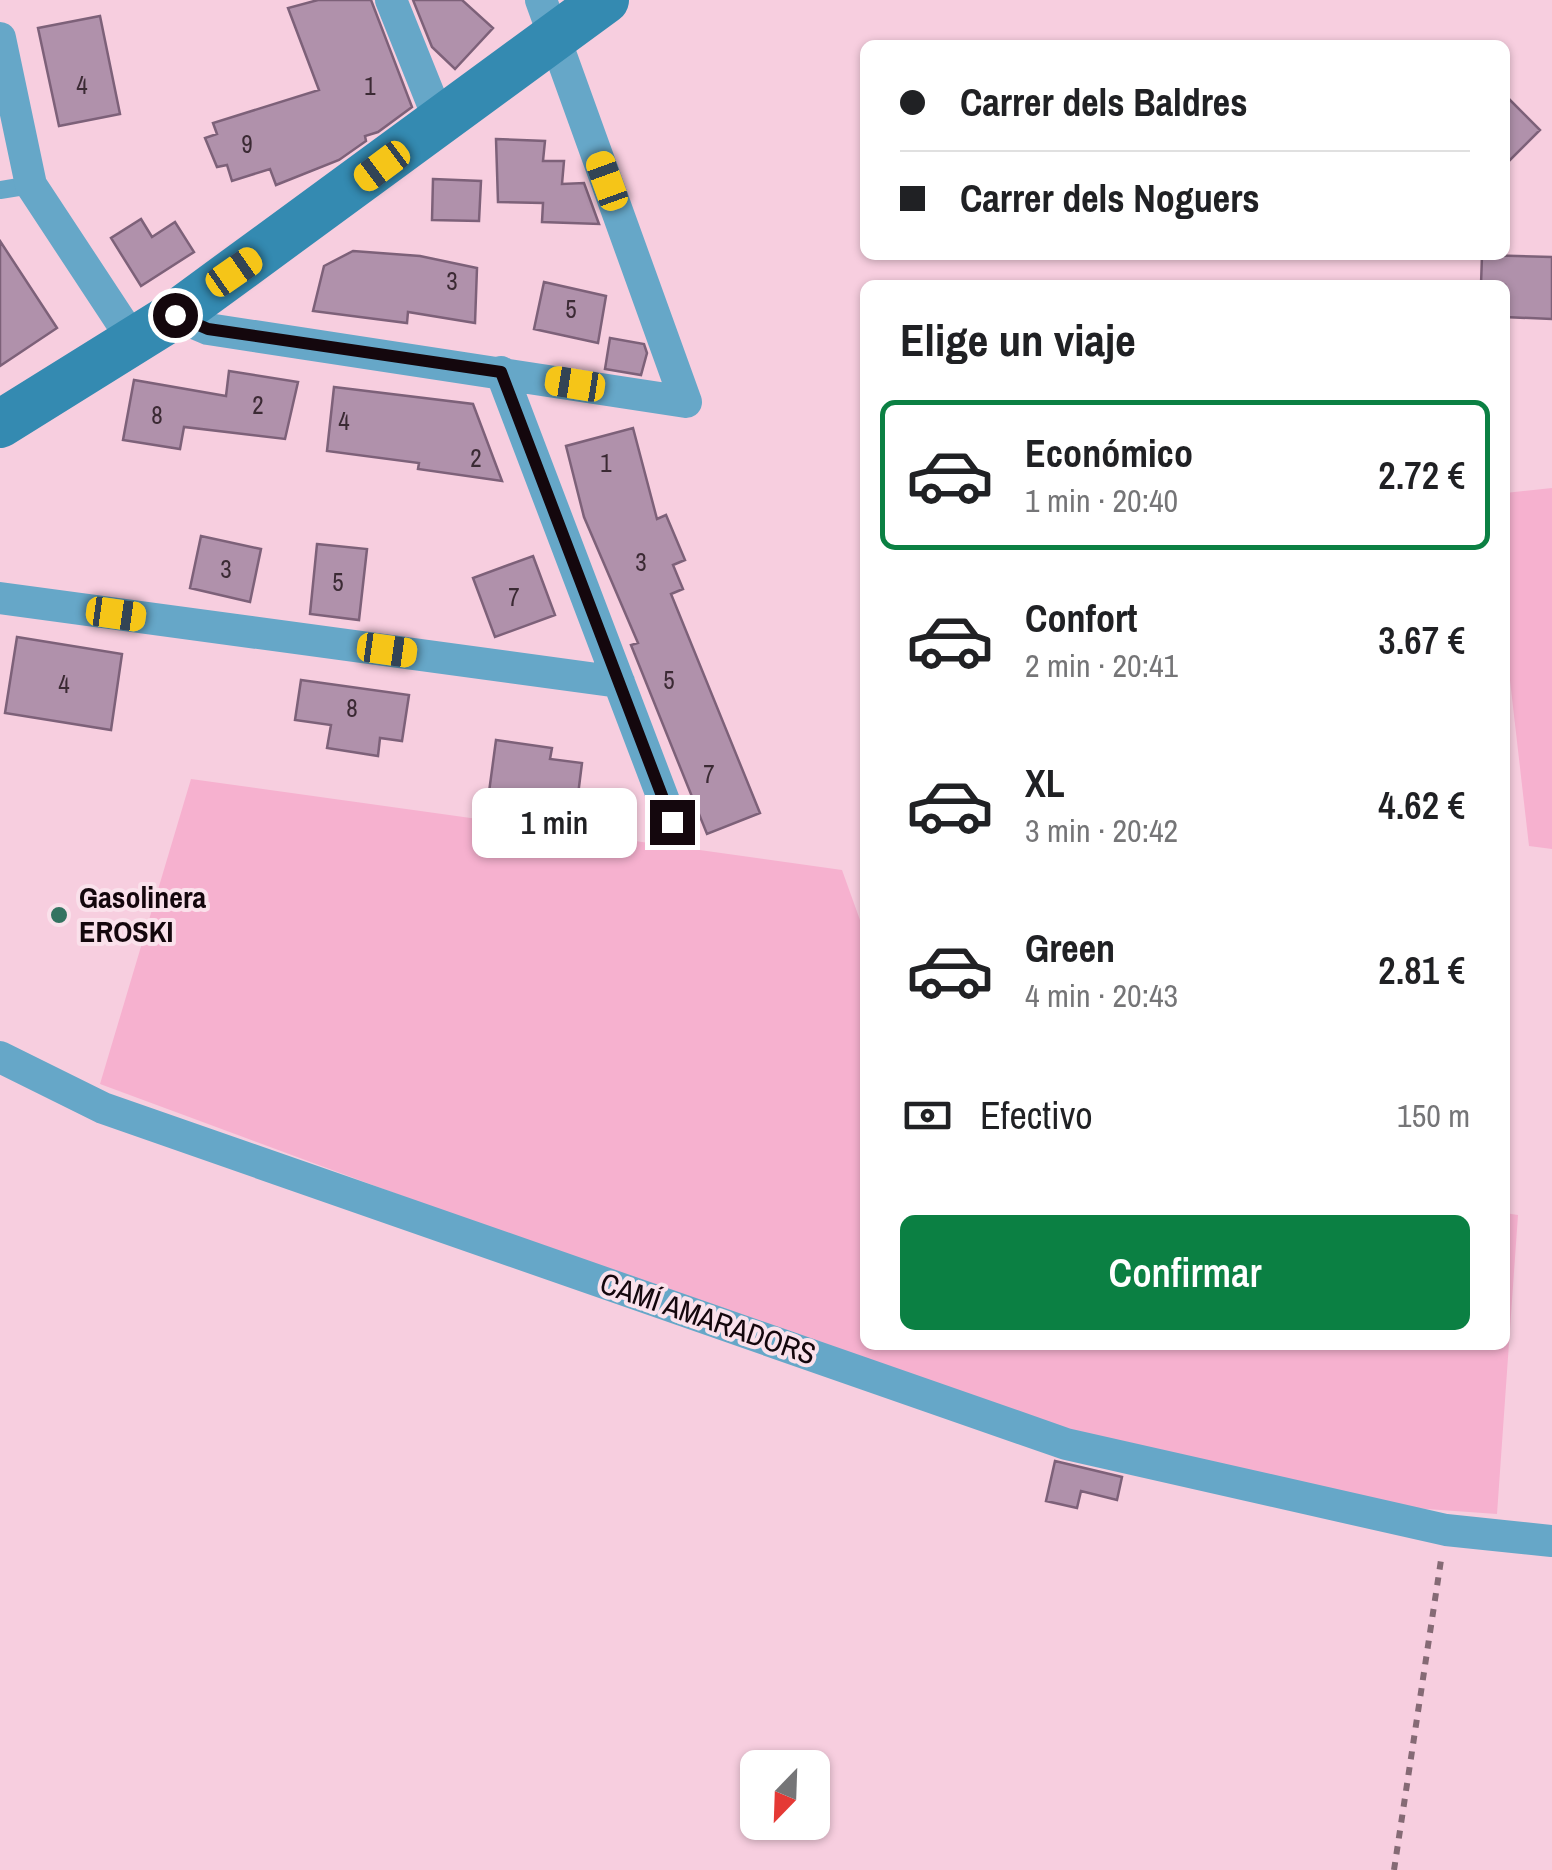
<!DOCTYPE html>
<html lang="es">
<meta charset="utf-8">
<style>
:root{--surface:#fff;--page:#f6f6f6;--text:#202124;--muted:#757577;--line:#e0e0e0;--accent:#0b8043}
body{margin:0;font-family:"Archivo Narrow",sans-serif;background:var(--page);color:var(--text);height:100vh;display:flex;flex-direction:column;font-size:38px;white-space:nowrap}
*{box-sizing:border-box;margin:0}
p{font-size:32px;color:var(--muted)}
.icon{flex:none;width:55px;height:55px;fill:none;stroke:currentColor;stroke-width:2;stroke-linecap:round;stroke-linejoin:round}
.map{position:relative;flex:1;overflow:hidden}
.drawer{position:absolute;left:860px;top:280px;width:650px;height:1070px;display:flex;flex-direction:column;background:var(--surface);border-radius:15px;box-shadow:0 2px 8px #0004}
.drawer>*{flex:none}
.guide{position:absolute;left:860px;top:40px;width:650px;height:220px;border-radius:15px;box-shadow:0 2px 8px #0004;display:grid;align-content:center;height:220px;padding:0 40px;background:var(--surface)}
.needle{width:65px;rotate:203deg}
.controls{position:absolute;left:740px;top:1750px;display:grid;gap:20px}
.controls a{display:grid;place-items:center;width:90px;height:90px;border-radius:15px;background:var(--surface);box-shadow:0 2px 8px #0004;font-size:50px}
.end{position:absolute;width:45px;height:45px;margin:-22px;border:12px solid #14070d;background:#fff;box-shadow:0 0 0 5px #fff}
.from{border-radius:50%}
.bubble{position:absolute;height:70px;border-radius:15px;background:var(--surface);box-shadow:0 2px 8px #0004;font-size:32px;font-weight:600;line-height:70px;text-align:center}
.car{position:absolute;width:30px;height:60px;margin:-30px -15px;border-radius:12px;box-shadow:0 0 8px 2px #0007;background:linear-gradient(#f5c518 24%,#345 0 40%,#f5c518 0 76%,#345 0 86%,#f5c518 0)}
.guide b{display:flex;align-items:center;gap:35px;height:95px;font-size:38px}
.guide b+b{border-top:2px solid var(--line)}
.guide i{width:25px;height:25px;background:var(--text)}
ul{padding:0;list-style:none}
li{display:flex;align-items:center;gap:30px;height:150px;margin:0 20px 15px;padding:0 20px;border:5px solid transparent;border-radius:15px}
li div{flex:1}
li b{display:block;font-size:38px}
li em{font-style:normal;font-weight:600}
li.on{border-color:var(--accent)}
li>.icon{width:90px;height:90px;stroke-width:1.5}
h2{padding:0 40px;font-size:45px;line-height:120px}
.pay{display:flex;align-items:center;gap:25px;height:110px;padding:0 40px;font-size:38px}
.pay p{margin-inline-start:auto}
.button{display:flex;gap:20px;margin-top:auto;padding:20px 40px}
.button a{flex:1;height:115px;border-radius:15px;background:var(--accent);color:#fff;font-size:40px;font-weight:600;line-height:115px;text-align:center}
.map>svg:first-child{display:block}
.green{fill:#f6b1cf}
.building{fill:#b091ab;stroke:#7d6179;stroke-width:2.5}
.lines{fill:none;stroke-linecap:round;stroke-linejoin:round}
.path{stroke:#856a75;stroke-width:6;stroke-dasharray:8 8;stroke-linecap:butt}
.lane{stroke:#66a7c8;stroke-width:18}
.street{stroke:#66a7c8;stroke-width:32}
.secondary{stroke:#348ab1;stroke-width:48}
.route{stroke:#14070d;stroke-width:12}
.poi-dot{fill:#347361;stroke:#fae1eb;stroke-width:4}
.labels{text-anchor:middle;stroke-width:8;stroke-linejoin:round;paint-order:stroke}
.number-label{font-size:25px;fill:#3b2a34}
.poi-label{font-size:30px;font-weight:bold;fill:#14070d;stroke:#fae1eb;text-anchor:start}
.street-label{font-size:30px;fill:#14070d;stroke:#fae1eb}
</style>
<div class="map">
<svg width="1552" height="1870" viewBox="0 0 1552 1870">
<rect width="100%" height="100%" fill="#f7cedf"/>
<path class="green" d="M1552,488V849L1529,846L1505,637V493Z
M191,779L842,870L865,934V1345H1505V1213L1518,1215L1497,1514L1384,1506L1045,1423L553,1252L100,1084Z"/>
<path class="building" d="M318,0H371L412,107L378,132L365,136L366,141L339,160L276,185L270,169L232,181L227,165L217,167L205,138L217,134L213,123L319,90L288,8Z
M413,0H462L493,28L455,69L432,47Z
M100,16L120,114L59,126L38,28Z
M1505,95L1540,130L1505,165Z
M496,139L545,141L543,161H564L562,184L584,183L599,224L542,222L543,203L498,202Z
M433,179L481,181L479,221L432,220Z
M141,219L152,237L175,222L194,252L141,286L111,238Z
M0,241L57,328L0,366Z
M353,251L420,256L477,268L475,323L408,312L407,323L313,311L324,266Z
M1482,255L1552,257V319L1505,317V285H1481Z
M544,282L606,296L598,343L534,329Z
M610,338L644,344L647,353L641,375L605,369Z
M229,371L298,382L285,439L184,427L180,449L123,440L134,380L226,396Z
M334,387L473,404L502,481L418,469L419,463L327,451Z
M633,428L657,519L666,515L685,560L673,565L683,589L671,594L760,813L707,834L631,645L638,643L584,517L566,446Z
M201,536L261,549L250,602L190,588Z
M317,544L367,549L359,620L310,614Z
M533,556L555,615L495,637L473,578Z
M17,637L122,654L111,730L5,713Z
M301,680L409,695L402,741L380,738L378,756L327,748L331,725L295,720Z
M496,740L552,748L550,759L582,763L575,819L487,807Z
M1055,1461L1122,1477L1117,1500L1081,1491L1077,1508L1046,1501Z"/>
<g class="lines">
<path class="path" d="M1394,1870L1441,1560"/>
<path class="lane" d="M0,190L31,185"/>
<path class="street" d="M391,0L440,122
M0,38L31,185L135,343
M175,315L208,329L686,402L541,0
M501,372L672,822
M0,598L619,682
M0,1057L103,1108L1066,1444L1446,1530L1552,1541"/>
<path class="secondary" d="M0,424L175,315L605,0"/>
</g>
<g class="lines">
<path class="route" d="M175,315L208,329L501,372L672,822"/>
</g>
<circle class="poi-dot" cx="59" cy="915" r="10"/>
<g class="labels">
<g class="number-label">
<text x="82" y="94">4</text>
<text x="370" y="95">1</text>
<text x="247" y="153">9</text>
<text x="452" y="290">3</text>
<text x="571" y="318">5</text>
<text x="258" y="414">2</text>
<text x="157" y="424">8</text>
<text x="344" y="430">4</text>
<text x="476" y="467">2</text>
<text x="606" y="472">1</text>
<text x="641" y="571">3</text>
<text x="226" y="578">3</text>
<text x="338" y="591">5</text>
<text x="514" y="606">7</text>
<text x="669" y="689">5</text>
<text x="64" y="693">4</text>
<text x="352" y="717">8</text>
<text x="709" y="783">7</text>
</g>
<g class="poi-label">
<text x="79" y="908">Gasolinera<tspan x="79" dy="34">EROSKI</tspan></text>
</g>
<g class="street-label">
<text transform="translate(708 1319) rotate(19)" y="10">CAMÍ AMARADORS</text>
</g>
</g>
</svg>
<div class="controls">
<a><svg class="needle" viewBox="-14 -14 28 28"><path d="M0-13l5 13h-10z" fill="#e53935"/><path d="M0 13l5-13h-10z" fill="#757577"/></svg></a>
</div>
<i class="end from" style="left:175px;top:315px"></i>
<i class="end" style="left:672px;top:822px"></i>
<div class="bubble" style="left:472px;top:788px;width:165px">1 min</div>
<i class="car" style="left:382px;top:166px;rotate:233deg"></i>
<i class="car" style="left:607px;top:181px;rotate:340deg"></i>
<i class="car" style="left:234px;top:272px;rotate:55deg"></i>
<i class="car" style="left:575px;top:384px;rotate:279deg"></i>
<i class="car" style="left:116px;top:614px;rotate:98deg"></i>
<i class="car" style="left:387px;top:650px;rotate:98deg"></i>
<div class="guide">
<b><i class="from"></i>Carrer dels Baldres</b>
<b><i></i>Carrer dels Noguers</b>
</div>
<section class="drawer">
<h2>Elige un viaje</h2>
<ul>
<li class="on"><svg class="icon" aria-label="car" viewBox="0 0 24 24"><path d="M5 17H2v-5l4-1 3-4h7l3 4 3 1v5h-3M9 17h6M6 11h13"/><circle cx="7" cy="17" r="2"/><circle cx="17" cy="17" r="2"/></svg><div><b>Económico</b><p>1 min · 20:40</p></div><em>2.72 €</em></li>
<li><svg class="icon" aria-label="car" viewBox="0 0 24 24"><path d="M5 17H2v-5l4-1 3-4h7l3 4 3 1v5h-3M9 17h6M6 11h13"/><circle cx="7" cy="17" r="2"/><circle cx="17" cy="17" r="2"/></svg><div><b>Confort</b><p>2 min · 20:41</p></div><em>3.67 €</em></li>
<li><svg class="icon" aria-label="car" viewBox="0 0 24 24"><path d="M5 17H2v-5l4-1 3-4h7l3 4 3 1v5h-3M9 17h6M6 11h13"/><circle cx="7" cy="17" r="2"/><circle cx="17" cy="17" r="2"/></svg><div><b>XL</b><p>3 min · 20:42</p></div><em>4.62 €</em></li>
<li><svg class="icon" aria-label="car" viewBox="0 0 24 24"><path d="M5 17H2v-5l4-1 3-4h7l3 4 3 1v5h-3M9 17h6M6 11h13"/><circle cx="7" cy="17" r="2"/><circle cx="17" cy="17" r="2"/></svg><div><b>Green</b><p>4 min · 20:43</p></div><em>2.81 €</em></li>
</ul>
<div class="pay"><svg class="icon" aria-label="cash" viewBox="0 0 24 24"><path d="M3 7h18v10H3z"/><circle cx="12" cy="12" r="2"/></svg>Efectivo<p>150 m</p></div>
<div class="button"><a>Confirmar</a></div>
</section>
</div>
